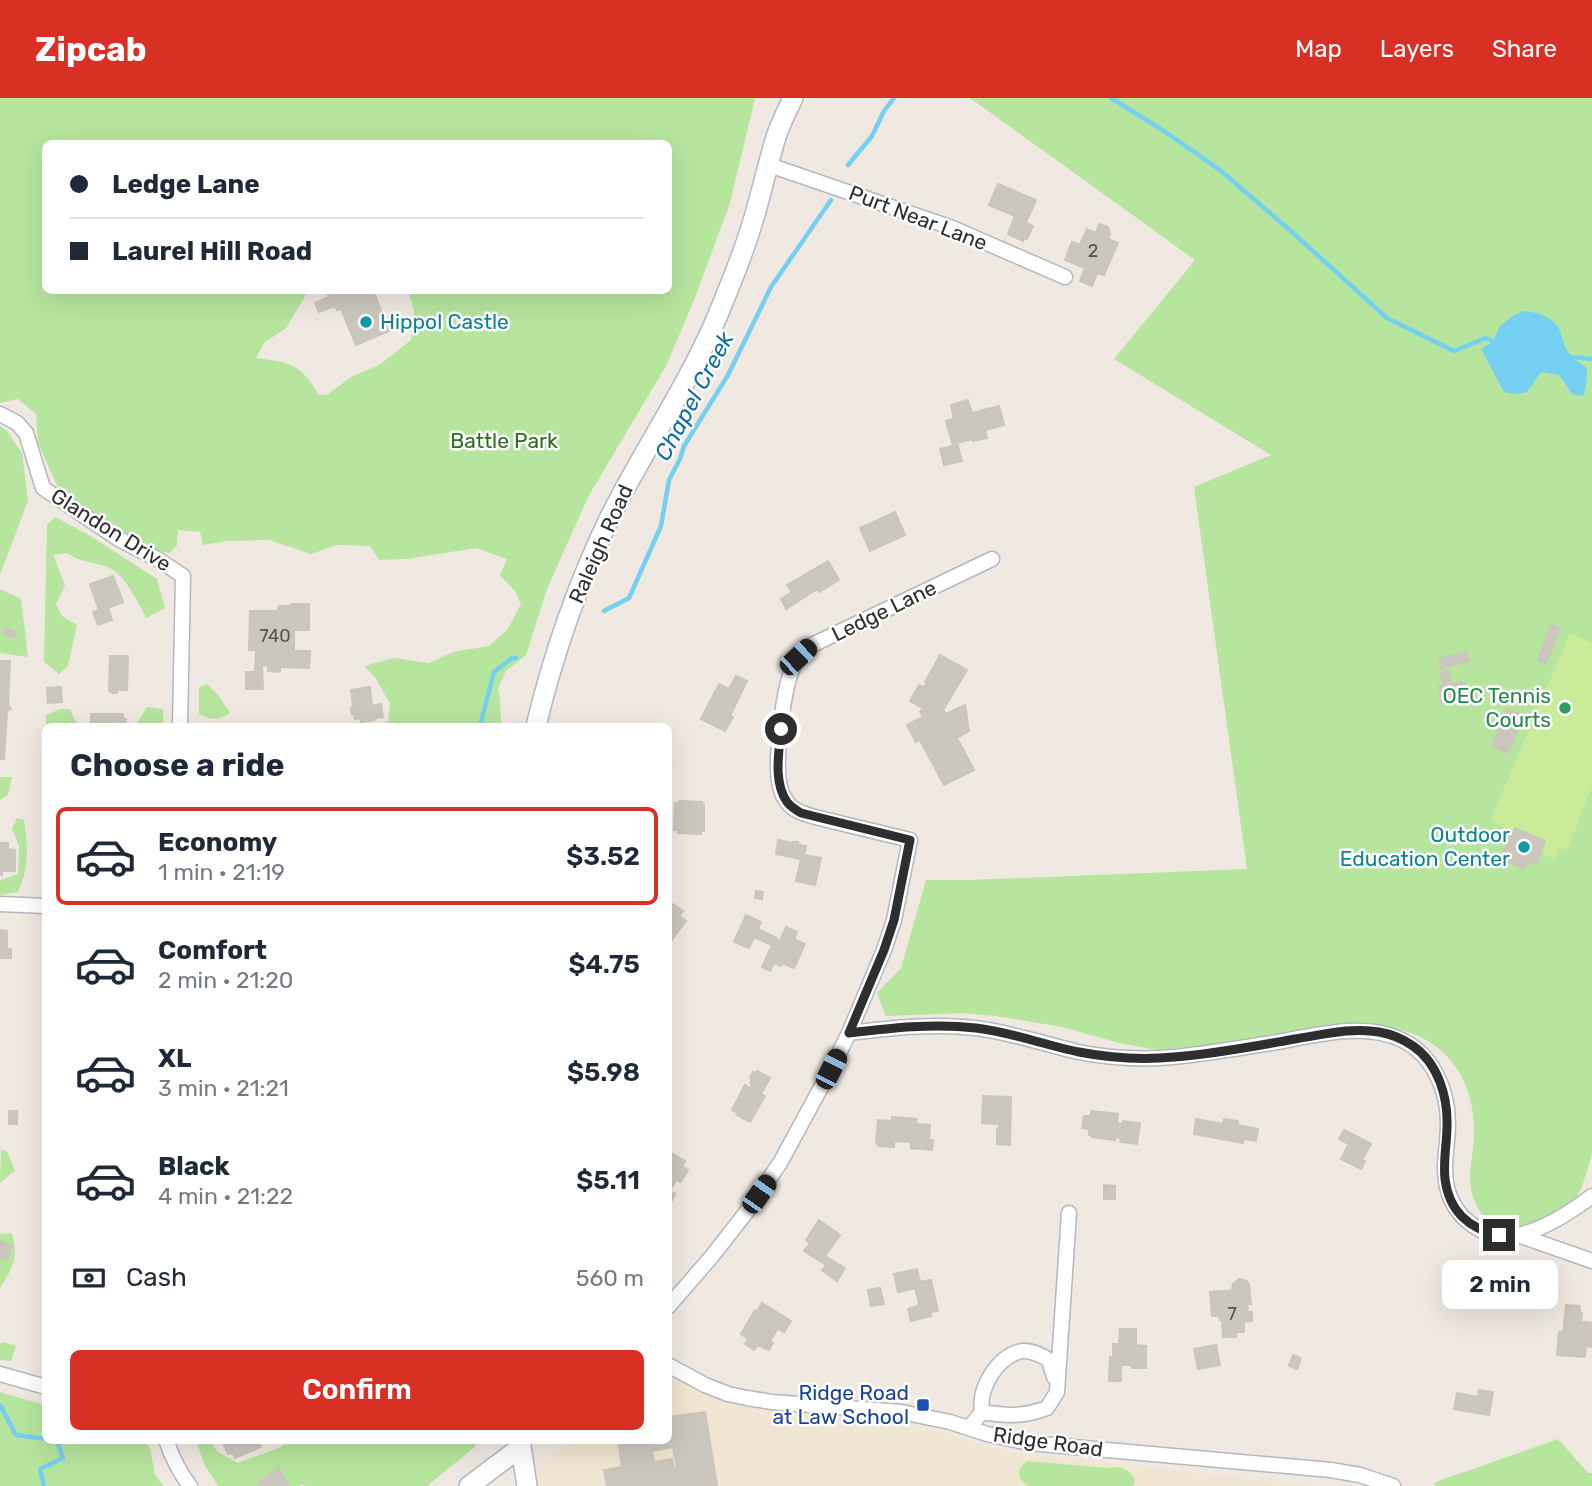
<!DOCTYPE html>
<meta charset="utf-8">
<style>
:root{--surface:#fff;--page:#f2f2f3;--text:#1f2937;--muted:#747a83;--line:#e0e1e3;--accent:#d93025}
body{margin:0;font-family:Rubik,sans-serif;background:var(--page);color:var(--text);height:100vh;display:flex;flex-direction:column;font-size:26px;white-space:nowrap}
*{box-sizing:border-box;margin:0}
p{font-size:23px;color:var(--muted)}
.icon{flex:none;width:38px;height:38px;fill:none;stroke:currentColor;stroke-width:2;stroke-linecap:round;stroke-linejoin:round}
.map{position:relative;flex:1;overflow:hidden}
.sheet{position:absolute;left:42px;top:625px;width:630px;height:721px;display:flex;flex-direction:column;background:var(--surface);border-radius:10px;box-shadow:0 7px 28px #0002}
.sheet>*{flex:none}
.banner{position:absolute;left:42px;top:42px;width:630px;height:154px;border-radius:10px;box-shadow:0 7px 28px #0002;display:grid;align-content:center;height:154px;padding:0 28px;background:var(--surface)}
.end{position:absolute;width:32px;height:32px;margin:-16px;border:9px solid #2e2e2e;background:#fff;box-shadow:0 0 0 4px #fff}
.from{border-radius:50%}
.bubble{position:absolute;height:49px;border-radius:10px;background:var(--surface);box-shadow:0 7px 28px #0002;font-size:23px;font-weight:600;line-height:49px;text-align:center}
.car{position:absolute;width:21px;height:42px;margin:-21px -10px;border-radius:9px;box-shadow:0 0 5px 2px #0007;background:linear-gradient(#222 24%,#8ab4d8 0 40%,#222 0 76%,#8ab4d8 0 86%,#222 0)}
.banner b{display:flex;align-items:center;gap:24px;height:66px;font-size:26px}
.banner b+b{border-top:2px solid var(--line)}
.banner i{width:18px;height:18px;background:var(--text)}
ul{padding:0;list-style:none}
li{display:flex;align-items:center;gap:21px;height:98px;margin:0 14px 10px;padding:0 14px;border:4px solid transparent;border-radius:10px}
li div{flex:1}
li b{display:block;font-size:26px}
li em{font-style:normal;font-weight:600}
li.selected{border-color:var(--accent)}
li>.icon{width:63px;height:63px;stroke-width:1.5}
h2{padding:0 28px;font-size:32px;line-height:84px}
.pay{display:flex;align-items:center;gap:18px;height:77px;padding:0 28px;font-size:26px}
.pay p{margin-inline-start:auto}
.action{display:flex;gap:14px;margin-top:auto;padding:14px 28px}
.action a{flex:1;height:80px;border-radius:10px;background:var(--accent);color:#fff;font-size:28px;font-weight:600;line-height:80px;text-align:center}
header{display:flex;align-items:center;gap:42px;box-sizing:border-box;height:98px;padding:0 35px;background:var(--accent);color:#fff}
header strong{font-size:33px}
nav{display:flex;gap:38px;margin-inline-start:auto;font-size:24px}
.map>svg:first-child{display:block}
.education{fill:#f0e6d1}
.green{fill:#b6e59e;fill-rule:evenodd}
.pitch{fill:#c9ec9a}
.water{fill:#75cff0}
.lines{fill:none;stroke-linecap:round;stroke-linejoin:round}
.stream{stroke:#75cff0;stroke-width:4.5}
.building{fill:#cbc7bf;stroke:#cbc5ba;stroke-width:2;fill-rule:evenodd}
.street-casing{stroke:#b4b7c1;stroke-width:17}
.secondary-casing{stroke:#b4b7c1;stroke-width:22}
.street{stroke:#fff;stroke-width:14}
.secondary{stroke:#fff;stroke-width:19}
.route{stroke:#2e2e2e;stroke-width:9}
.culture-dot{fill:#0f9aa8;stroke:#fff;stroke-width:2.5}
.leisure-dot{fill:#2e9e5b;stroke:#fff;stroke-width:2.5}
.transit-dot{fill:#1a4fb4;stroke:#fff;stroke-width:2.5}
.labels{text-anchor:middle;stroke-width:5;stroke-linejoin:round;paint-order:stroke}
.number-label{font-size:18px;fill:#555452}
.street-label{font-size:21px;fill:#2e2e2e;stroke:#fff}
.culture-label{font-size:21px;fill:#0d838f;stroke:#fff;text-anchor:start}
.park-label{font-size:21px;fill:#2c6e1b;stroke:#fff}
.leisure-label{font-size:21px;fill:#27864d;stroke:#fff;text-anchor:end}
.transit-label{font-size:21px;fill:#164399;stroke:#fff;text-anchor:end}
.water-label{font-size:23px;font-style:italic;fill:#0d6fa3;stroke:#fff}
</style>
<header>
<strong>Zipcab</strong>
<nav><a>Map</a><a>Layers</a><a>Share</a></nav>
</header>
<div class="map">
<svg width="1592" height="1388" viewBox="0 0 1592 1388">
<rect width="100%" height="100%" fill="#efe9e1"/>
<path class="education" d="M669,1275L756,1306L940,1334L1010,1354L1314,1388H519L571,1342H668Z"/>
<path class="green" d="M0,0H755L730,105L695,200L666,268L589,397L547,491L526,557L506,573L498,591L500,600L501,628H377L388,623L390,606L375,579L364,568L394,560L429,565L453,554L489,548L507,532L521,506L515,493L500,477L507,461L476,450L407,461L379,462L370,448L337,447L311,456L269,442L227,443L203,447L200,434L178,432L177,447L170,455L157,453L76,406L57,387L38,345L36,316L18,301L0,305ZM46,46H668V192L408,193L414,211L411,242L379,267L351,279L327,297L318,296C302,266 288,264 256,260L264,245L286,230L308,193L46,192Z
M970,0H1592V1057C1587,1070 1582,1096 1572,1106C1567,1112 1556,1115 1549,1118C1540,1123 1529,1130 1520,1132C1504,1136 1487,1125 1479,1112C1461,1081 1476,1060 1474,1029C1473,974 1438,934 1383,929L1180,956L1119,945L1062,929L996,918L964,915L886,918L877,895L901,870L926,782H969L1247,771L1194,389L1271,357L1114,261L1195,162Z
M0,328L7,333L22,355L28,403L0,477Z
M55,419L89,437L157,481L165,510L146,520C140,507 124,476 110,470C95,464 81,465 67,455L53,457L65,488L56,506L62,518L77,527L68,568L59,576L44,564L47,427Z
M0,491L21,501L28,559L0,555Z
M207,586L219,598L230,615C219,622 211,623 199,616V589Z
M147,609L163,611V628H135Z
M60,611H70L78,628H46V617Z
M0,679H12L8,697L0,702Z
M17,720L24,722C28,746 29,773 18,794L0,797V782L18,776L19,748L12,731Z
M1,1051L7,1054L15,1072L0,1085Z
M12,1135C19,1162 13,1168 0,1190V1136Z
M4,1244L16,1248L11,1263L0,1262V1245Z
M0,1294L45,1307L46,1342H144L150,1350L155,1377L164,1388H0Z
M1558,1341L1588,1375H1592V1388H1436L1433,1385Z
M196,1342H208L218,1354L238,1365L281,1349L290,1342H477L476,1348L427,1388H305L301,1386L300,1388H218L204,1366Z
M1027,1363L1108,1370L1121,1369L1131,1375L1135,1382L1133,1388H1028C1016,1380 1016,1372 1027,1363Z"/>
<path class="pitch" d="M1570,535L1592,545V689L1567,752L1559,749L1554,762L1491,721Z"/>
<path class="water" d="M1524,213C1536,214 1551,218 1558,229C1563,238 1563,248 1569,255C1574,261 1581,266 1587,270L1586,288L1583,298L1572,296L1559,277L1541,274L1527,294L1516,296L1504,294L1481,251L1493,244L1500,228L1514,217Z"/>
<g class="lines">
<path class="stream" d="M1111,0L1164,33L1220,72L1292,134L1387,220L1454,253L1486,240L1497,245
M848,67L872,38L884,13L894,0
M1570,259L1592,261
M604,513L629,500L661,428L669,382L680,361L684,348L728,277L771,189L831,102
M480,628L494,574L512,560H516
M0,1307L16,1337L46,1341
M44,1388L40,1371L63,1360L57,1342"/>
</g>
<path class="building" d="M998,86L1036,102L1026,125L1033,128L1027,141L1024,140L1023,143L1008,136L1015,118L989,107Z
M1099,126L1108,129L1110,136L1108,141L1118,145L1104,177L1097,175L1092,188L1080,183L1085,170L1065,162L1072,144L1080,147L1087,131L1096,135Z
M326,192H373L389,233L356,247L341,211L337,212L335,208L319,214L315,205L329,199Z
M968,302L972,315L999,308L1004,327L985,332L987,340L973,343V341L957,345L962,363L944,367L940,351L953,348L946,323L954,321L951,307Z
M895,414L905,437L870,453L860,430Z
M828,463L839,482L819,494L817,491L786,511L781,501L792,494L787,487Z
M113,478L123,504L108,510L112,522L98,527L93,514L99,512L90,486Z
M291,506H309V532H294V553H310L309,570L280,569V574L268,573V568L262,567L263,591H246V574H255L256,552H249L250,513H278L279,508H291Z
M1551,527L1560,531L1546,565L1538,562Z
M5,530L15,534L14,539L3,536Z
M1466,554L1469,563L1441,571L1439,561Z
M940,557L967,572L943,612L946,616L965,607L969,633L957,640L974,672L944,687L920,642L916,644L907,627L923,619L920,614L923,610L910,603L919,587L924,589L927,586L925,584Z
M110,558H128L127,592H117V595H112V593H109Z
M0,563H10L8,609H10L11,611L7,613L4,661H0Z
M1449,573L1451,584L1443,585L1441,575Z
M736,578L747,583L730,618L733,619L725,633L701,621L719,586L729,591Z
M1465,584L1467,600L1441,604L1439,588Z
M61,589L62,604L48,605L47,590Z
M370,589L372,608L381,606L383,619L374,620V622L361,624L360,620L355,621L354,616H352L351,610H353L351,592Z
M1507,611L1516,615L1507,637L1498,633Z
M1516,615L1523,618L1508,655L1501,652L1507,638L1505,636L1507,637Z
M91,616H123V621H126L125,628H85H91Z
M1498,634L1507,638L1501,652L1493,648Z
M679,703L702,704V706H704V733H701V736L678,735V732H674L675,705H679Z
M1515,730L1545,743L1536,766L1528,763L1524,771L1509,764L1510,761L1502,757L1510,739L1512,740Z
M778,742L793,745V744H798L797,746L806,748L804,757L821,760L815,787L796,783L801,761L776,756Z
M0,745H8V751L15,752V773H2V777H0Z
M756,793L763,794L762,801L755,800Z
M673,806L683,813L679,818L686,823L668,847V812Z
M746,817L761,824L758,831L777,840L776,841L780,843L786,829L797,834L794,841L805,846L794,870L782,865L781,868L774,865L770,873L762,869L772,847L754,839L749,850L734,844Z
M0,832L7,833V851H11V860H0Z
M757,973L770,980L761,996L765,998L750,1024L737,1017L738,1015L732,1012L745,987L750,990L752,987L750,985L752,981L750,980L753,974L756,975Z
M983,998L1011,999L1010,1047L997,1046V1031L999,1032V1026L982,1025Z
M9,1013H17V1026H9Z
M1091,1013L1118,1016L1117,1025L1123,1026V1023L1140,1025L1137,1046L1120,1044L1121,1040L1115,1039V1042L1092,1039V1037H1089V1031L1082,1030L1084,1018H1091Z
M892,1019L917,1021L916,1026L930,1027L929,1042H933L932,1052L911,1050V1044L894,1043V1049L878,1048V1046L876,1045L878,1022L892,1023Z
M1196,1021L1223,1026L1224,1021L1238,1023L1237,1027L1258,1031L1256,1043L1244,1041L1243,1045L1194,1036Z
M1344,1032L1371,1046L1362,1062L1365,1063L1361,1071L1341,1061L1349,1046L1339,1041Z
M671,1055L685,1063L682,1069L688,1072L681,1084L676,1082L670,1093L675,1096L670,1107L668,1106V1060Z
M1104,1087L1115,1088V1101H1104Z
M819,1122L840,1137L825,1158L845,1170L837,1183L822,1172L826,1167L804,1153L810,1145L806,1142Z
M0,1143L12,1148L7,1162L0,1160Z
M917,1171L920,1184L931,1182L938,1213L931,1214V1218L911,1223L908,1211L918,1208L919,1205L915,1190L898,1194L894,1176Z
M1239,1181L1247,1183L1249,1187L1251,1206H1247L1248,1214H1246L1245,1208H1243V1196L1237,1197V1192H1232L1233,1186Z
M880,1190L884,1206L871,1208L868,1192Z
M1237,1192V1197L1243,1196V1208H1245L1246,1214H1252V1223L1244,1224V1234H1236V1239H1223L1222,1222H1220L1219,1218H1212L1210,1194Z
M762,1205L791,1223L784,1234L778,1230L770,1243L773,1245L769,1252L758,1247L754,1252L745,1246L748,1241L741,1236L755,1212L757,1213Z
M1566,1207L1580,1208V1215H1582L1581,1224H1587V1227V1224L1592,1225V1249L1586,1248L1585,1259L1557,1257L1559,1234H1563Z
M1120,1231H1136V1247L1146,1248V1270H1132V1267H1121V1283H1109L1110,1259L1113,1260V1246H1119Z
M1216,1247L1220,1267L1198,1271L1194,1251Z
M1293,1257L1301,1260L1297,1271L1289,1268Z
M1479,1292L1493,1294L1489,1317L1454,1311L1457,1295L1478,1299Z
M705,1314L717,1388H607L604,1372L622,1369L619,1347L627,1346V1342H668V1319ZM673,1349L677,1371L674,1372L672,1361L654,1364L652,1353Z
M218,1342H264L265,1344L260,1346L261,1349L235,1360L233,1355L228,1356L222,1343L219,1344Z
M278,1370L289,1386L287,1388H260L258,1385Z"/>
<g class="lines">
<defs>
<path id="street" d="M769,67L950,129L1065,179
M0,316L17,325L26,335L43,390L117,440L159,462L183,478L180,628
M0,806L46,808
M849,935C891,930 933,925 975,930C1010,934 1044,946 1078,954C1109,960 1141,962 1173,959C1206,956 1239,950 1272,945C1312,938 1364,923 1402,942C1433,957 1448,992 1448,1026C1448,1047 1442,1068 1447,1089C1454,1120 1485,1144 1518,1137C1544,1131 1571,1114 1592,1098
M1518,1137L1592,1163
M668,1209L713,1157L748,1112L780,1065L831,971L849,935L884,852L894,822L910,742L815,719C805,716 793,713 787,704C784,700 781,693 780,689C774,665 783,592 793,569C796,560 803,555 810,548L992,461
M668,1267L705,1287L728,1296L747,1300L772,1304L901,1314L950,1324L987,1336L1029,1345L1331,1372L1360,1377L1393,1388
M0,1276L46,1289
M982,1314C978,1291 997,1258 1022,1253C1032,1252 1041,1257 1049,1262L1054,1279
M969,1330L982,1314C1007,1318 1023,1319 1047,1310L1057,1294L1069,1115
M166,1342C172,1359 179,1374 190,1388"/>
<path id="secondary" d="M536,628C553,558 577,488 608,423C641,356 684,294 714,226C728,193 742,160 752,126C761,98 767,68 776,39C780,26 787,13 793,0
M520,1342L527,1388
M469,1388L521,1349"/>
</defs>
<use href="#street" class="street-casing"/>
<use href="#secondary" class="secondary-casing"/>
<use href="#street" class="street"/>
<use href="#secondary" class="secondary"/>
</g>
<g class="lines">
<path class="route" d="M781,631C779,654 773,684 787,704C791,709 796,712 801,715L910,742L894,822L884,852L849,935C891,930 933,925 976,930C1011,934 1044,947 1079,954C1110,960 1142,962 1174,959C1214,956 1255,948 1295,941C1322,937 1351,929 1379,934C1391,936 1403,941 1413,948C1438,965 1448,999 1447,1028C1447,1045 1443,1063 1445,1081C1449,1113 1469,1131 1499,1137"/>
</g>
<g class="culture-dot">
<circle cx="366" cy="224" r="7"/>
<circle cx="1524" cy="749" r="7"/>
</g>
<circle class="leisure-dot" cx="1565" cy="610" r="7"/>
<rect class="transit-dot" x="916" y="1300" width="14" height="14" rx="3.5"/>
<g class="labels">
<g class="number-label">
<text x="1093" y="159">2</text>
<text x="275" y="544">740</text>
<text x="1232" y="1222">7</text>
</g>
<g class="street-label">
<text transform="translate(918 120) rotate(21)" y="7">Purt Near Lane</text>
<text transform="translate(111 432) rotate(32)" y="7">Glandon Drive</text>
<text transform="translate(601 446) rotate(-66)" y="7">Raleigh Road</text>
<text transform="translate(884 513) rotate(-26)" y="7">Ledge Lane</text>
<text transform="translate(1048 1344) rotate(8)" y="7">Ridge Road</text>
</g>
<g class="culture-label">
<text x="380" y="231">Hippol Castle</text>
<text x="1510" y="744" text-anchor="end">Outdoor<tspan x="1510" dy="24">Education Center</tspan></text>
</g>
<g class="park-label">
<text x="504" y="350">Battle Park</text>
</g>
<g class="leisure-label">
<text x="1551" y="605">OEC Tennis<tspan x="1551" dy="24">Courts</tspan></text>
</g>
<g class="transit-label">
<text x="909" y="1302">Ridge Road<tspan x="909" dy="24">at Law School</tspan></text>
</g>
<g class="water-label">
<text transform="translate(694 298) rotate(-62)" y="8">Chapel Creek</text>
</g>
</g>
</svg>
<i class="end from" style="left:781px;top:631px"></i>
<i class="end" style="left:1499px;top:1137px"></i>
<div class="bubble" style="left:1442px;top:1162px;width:116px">2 min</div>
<i class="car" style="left:798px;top:559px;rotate:47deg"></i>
<i class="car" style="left:831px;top:971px;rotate:27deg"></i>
<i class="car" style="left:759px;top:1096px;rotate:35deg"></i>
<div class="banner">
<b><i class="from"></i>Ledge Lane</b>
<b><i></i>Laurel Hill Road</b>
</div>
<section class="sheet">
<h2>Choose a ride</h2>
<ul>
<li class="selected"><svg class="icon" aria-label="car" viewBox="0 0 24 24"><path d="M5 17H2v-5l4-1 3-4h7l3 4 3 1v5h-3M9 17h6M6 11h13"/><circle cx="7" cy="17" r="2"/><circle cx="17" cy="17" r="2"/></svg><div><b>Economy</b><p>1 min · 21:19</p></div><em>$3.52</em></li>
<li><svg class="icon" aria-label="car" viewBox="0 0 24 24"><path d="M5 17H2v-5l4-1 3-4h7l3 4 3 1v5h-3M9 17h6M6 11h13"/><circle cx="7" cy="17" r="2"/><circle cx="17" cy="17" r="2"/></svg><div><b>Comfort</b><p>2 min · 21:20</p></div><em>$4.75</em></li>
<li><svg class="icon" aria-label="car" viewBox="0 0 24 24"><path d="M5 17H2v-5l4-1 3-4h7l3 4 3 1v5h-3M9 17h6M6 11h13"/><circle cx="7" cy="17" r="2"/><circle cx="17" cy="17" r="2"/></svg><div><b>XL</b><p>3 min · 21:21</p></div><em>$5.98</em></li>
<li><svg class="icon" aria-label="car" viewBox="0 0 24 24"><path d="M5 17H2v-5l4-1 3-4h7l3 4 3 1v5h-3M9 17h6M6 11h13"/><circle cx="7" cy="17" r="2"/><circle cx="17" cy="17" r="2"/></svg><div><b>Black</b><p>4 min · 21:22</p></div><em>$5.11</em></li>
</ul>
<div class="pay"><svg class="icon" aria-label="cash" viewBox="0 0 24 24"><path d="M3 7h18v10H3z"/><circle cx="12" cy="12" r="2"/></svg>Cash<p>560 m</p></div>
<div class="action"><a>Confirm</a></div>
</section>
</div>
